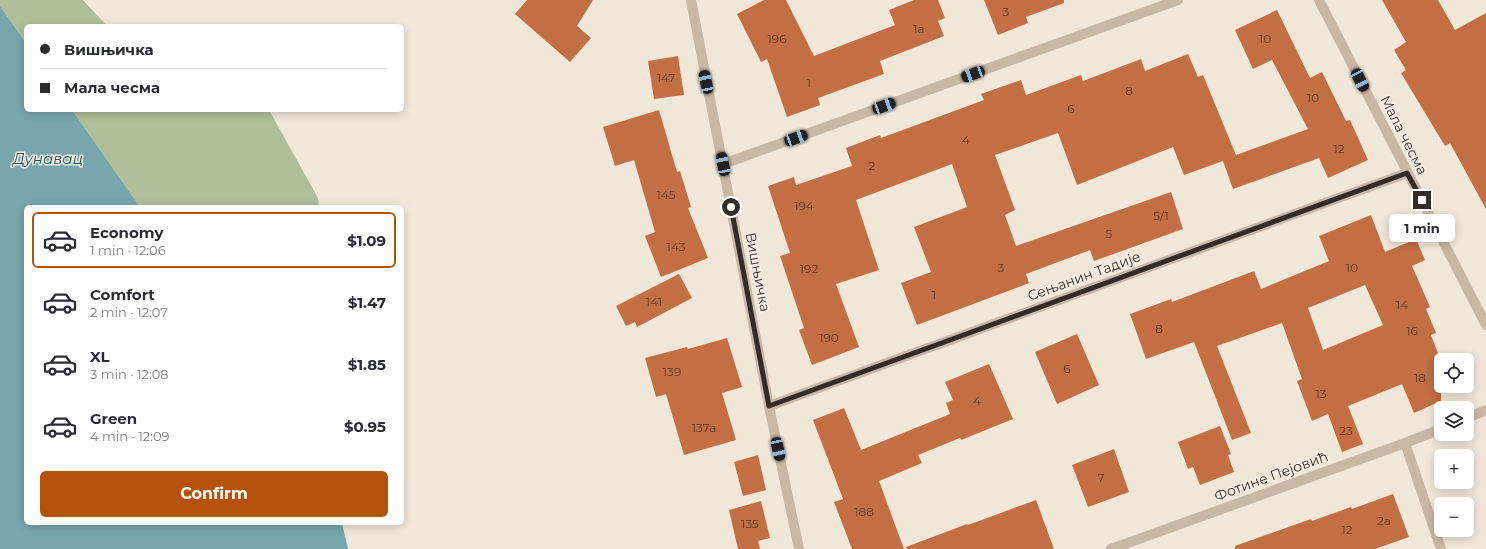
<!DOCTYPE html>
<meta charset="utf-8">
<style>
:root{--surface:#fff;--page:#f2f2f3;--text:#2b2b33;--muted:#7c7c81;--line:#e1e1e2;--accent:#b45309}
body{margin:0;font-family:Montserrat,sans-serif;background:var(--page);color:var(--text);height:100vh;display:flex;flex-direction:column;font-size:15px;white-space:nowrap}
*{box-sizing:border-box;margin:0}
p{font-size:13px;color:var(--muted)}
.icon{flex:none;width:22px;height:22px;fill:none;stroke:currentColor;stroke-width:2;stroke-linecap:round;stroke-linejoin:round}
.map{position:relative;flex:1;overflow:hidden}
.side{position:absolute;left:24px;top:205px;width:380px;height:320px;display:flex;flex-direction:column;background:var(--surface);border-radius:6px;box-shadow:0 2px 10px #0003}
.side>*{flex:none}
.hud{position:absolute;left:24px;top:24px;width:380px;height:88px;border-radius:6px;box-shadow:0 2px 10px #0003;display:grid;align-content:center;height:88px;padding:0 16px;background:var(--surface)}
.fabs{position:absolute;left:1434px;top:353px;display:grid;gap:8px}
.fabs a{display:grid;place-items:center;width:40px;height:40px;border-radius:6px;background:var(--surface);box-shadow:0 2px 10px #0003;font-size:20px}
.end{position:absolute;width:18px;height:18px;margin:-9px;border:5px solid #342c26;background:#fff;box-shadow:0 0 0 2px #fff}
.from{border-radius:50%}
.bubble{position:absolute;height:28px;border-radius:6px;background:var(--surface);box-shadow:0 2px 10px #0003;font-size:13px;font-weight:700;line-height:28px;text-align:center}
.car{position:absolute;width:12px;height:24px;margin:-12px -6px;border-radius:5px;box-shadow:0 0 3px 1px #0007;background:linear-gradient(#222 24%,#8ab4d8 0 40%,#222 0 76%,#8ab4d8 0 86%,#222 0)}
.hud b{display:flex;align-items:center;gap:14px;height:38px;font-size:15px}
.hud b+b{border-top:1px solid var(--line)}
.hud i{width:10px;height:10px;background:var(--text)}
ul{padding:7px 0 0;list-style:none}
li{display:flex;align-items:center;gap:12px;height:56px;margin:0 8px 6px;padding:0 8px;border:2px solid transparent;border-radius:6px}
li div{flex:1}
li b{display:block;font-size:15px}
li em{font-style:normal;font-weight:700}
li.on{border-color:var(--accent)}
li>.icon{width:36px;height:36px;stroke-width:1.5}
.primary-button{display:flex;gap:8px;margin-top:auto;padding:8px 16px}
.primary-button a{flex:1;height:46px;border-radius:6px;background:var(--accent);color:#fff;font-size:16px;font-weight:700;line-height:46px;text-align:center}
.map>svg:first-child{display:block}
.green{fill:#afbf99}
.water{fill:#78a6ad}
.building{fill:#c36e43;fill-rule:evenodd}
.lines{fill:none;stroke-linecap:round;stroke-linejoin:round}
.minor{stroke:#c8b8a5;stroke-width:10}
.tertiary{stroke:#c8b8a5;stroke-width:10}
.route{stroke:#342c26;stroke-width:5}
.labels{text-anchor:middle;stroke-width:3;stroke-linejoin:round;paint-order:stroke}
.number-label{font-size:12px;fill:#583c2d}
.street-label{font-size:14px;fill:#342c26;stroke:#f8f1e4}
.water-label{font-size:15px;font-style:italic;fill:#1d4c54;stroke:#f8f1e4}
</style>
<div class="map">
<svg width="1486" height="549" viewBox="0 0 1486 549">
<rect width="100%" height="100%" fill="#f0e7d8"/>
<path class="green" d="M0,0H83L107,26H26V43L0,6Z
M72,110H269L318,198L319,207H140Z"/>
<path class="water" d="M0,6L26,43V110H72L140,207H26V523H342L348,549H0Z"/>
<path class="building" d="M527,0H593L577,26L591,38L570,62L515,14Z
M764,0H786L814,56L895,25L889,10L914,0H938L945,18L938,21L944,36L880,61L884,74L818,98L820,105L787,117L767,59L761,62L737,14Z
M984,0H1064V3L1026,17L1028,23L998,35Z
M1382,0H1438L1455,30L1486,13V209L1450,143L1445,146L1401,73L1406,70L1394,50L1406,42Z
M1277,10L1310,78L1322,72L1346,121L1350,120L1368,160L1328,178L1319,158L1233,189L1223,161L1184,175L1173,147L1077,185L1058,133L995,155L1015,210L1005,215L1016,246L1171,192L1183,229L1094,261L1090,250L1026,274L1029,283L917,325L901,283L931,272L914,227L967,207L952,164L856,200L879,270L836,284L859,347L812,365L799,330L804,328L780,256L790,253L768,186L794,177L796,185L852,166L846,148L880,135L881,138L984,100L981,94L1021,80L1026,95L1081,75L1083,81L1141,59L1145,71L1188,54L1198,77L1203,75L1236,155L1308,129L1272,60L1253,69L1235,30Z
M678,56L684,95L654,99L648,61Z
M659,110L677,172L680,171L691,207L688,208L708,258L661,277L645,236L655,232L634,160L615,166L603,127Z
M1371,215L1385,252L1416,239L1425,260L1412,266L1430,307L1426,309L1436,333L1431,335L1441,361V401L1414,413L1402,384L1348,406L1363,444L1342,452L1328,414L1312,421L1297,381L1302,379L1282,323L1217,346L1251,433L1232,440L1194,342L1146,359L1130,314L1171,299L1172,302L1254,271L1261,289L1329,261L1319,236ZM1365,285L1383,325L1323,350L1308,308Z
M679,274L692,298L637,327L635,322L626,326L616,306Z
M1077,334L1099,385L1057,404L1035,352Z
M727,338L742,387L722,393L736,440L684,455L666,394L656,397L645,358L687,347L688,349Z
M989,364L1013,419L961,440L960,438L918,455L922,463L879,481L904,549H852L834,502L843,499L813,420L844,408L861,450L950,414L946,403L953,400L945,382Z
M1220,426L1231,454L1228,455L1234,472L1200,485L1193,467L1188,469L1178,442Z
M1114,449L1129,492L1088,507L1072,465Z
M758,455L766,490L743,496L734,462Z
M1393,494L1409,537L1375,549H1235V546L1311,519L1312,521L1351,507L1352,509Z
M1036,500L1054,549H907L906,547L967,524L968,525Z
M761,501L770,538L758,541L760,549H738L729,510Z"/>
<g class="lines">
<path class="minor" d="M1319,0L1486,325
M723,164L1178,0
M769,406L1407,173
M1467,418L1486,410
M1405,443L1441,549
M1111,549L1405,443L1441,429"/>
<path class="tertiary" d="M691,0L769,406L799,549"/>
</g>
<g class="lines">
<path class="route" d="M731,207L769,406L1407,173L1422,200"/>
</g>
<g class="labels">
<g class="number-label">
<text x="1006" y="16">3</text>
<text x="919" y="33">1a</text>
<text x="777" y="43">196</text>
<text x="1265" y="43">10</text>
<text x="666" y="82">147</text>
<text x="809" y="87">1</text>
<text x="1129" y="95">8</text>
<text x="1313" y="102">10</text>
<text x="1071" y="113">6</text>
<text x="966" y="144">4</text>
<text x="1339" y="153">12</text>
<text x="872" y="170">2</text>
<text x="666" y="199">145</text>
<text x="804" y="210">194</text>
<text x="1161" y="220">5/1</text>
<text x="1109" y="238">5</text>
<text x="676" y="251">143</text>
<text x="1001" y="272">3</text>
<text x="1352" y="272">10</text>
<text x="809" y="273">192</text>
<text x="934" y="299">1</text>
<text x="654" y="306">141</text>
<text x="1402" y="309">14</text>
<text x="1159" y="333">8</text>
<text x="1412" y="335">16</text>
<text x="829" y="342">190</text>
<text x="1067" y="373">6</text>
<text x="672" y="376">139</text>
<text x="1420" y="382">18</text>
<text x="1321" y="398">13</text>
<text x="977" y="405">4</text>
<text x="704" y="432">137a</text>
<text x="1346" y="435">23</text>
<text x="1101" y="482">7</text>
<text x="864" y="516">188</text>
<text x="1384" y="525">2a</text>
<text x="750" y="528">135</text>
<text x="1347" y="534">12</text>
</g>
<g class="street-label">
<text transform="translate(1404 135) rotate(63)" y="5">Мала чесма</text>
<text transform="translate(758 272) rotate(79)" y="5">Вишњичка</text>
<text transform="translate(1084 276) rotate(-20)" y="5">Сењанин Тадије</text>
<text transform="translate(1271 476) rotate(-20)" y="5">Фотине Пејовић</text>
</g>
<g class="water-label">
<text x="48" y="164">Дунавац</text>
</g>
</g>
</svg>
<div class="fabs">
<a><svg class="icon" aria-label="locate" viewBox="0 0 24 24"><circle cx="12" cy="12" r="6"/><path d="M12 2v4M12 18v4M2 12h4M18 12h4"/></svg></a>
<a><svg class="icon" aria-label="layers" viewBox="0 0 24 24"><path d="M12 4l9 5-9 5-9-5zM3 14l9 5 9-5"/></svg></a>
<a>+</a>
<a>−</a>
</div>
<i class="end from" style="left:731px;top:207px"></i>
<i class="end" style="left:1422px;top:200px"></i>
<div class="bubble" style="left:1389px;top:214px;width:66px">1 min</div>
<i class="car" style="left:973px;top:74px;rotate:250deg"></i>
<i class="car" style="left:1360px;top:80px;rotate:153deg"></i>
<i class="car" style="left:706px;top:82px;rotate:348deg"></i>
<i class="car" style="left:884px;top:106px;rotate:70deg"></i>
<i class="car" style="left:796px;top:138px;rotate:70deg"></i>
<i class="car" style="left:723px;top:164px;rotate:349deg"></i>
<i class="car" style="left:778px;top:449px;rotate:168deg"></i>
<div class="hud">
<b><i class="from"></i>Вишњичка</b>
<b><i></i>Мала чесма</b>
</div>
<section class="side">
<ul>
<li class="on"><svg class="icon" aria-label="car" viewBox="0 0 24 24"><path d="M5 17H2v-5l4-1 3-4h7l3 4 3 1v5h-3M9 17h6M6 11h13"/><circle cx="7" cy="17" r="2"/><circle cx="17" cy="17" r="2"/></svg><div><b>Economy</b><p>1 min · 12:06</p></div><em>$1.09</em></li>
<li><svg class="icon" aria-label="car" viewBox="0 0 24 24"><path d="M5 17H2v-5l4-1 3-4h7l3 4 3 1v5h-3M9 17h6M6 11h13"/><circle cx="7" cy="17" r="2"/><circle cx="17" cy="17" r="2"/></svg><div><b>Comfort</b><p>2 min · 12:07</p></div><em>$1.47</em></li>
<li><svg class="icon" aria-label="car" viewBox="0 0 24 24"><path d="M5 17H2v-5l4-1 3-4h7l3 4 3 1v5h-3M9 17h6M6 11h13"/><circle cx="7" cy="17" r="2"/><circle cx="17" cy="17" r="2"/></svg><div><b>XL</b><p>3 min · 12:08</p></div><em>$1.85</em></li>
<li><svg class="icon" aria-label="car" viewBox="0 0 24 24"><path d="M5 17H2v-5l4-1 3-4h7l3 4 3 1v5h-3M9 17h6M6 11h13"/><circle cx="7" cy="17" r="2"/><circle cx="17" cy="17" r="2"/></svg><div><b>Green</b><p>4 min · 12:09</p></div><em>$0.95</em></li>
</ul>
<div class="primary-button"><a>Confirm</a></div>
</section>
</div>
